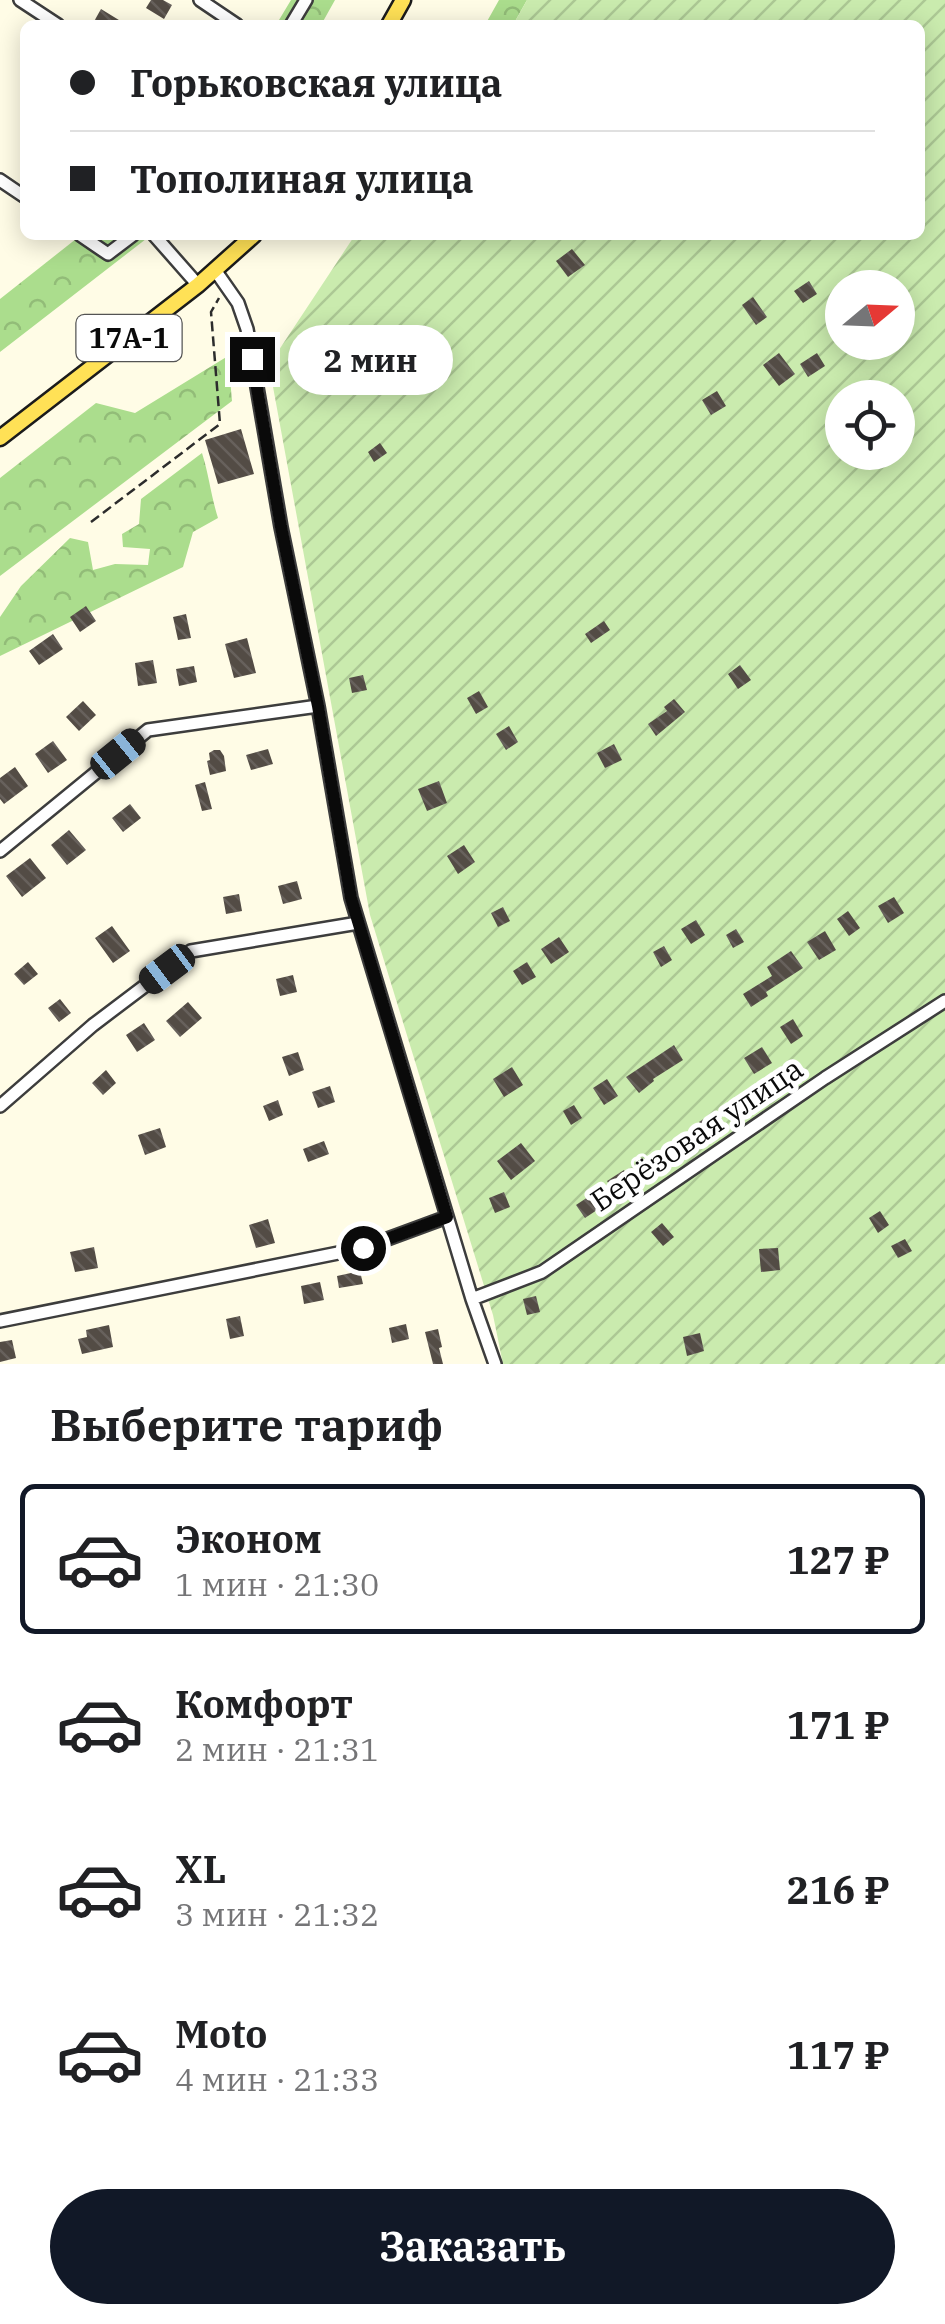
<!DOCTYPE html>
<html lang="ru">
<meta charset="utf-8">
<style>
:root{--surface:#fff;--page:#f6f6f6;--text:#202124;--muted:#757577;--line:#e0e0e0;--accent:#111827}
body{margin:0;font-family:"IBM Plex Serif",serif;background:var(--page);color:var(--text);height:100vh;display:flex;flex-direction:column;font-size:38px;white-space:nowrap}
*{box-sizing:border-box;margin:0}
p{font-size:32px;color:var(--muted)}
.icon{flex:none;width:55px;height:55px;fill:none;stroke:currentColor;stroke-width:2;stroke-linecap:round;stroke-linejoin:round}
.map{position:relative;height:1364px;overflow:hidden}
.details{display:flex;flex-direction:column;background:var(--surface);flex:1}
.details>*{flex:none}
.banner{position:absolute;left:20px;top:20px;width:905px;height:220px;border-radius:15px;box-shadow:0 5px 25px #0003;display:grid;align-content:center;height:220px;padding:0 50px;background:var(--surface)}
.needle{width:65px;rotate:71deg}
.controls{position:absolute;left:825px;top:270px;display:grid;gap:20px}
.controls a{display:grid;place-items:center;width:90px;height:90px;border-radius:50%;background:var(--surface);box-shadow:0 5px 25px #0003;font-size:50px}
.end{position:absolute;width:45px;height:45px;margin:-22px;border:12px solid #0a0a0a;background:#fff;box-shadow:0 0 0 5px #fff}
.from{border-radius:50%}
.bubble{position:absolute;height:70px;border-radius:35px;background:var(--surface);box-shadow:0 5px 25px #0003;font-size:32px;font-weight:700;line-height:70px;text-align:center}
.car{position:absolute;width:30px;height:60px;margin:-30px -15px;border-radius:12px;box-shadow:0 0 8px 2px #0007;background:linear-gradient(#222 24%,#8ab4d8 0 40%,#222 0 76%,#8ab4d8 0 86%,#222 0)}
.banner b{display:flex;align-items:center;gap:35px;height:95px;font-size:38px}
.banner b+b{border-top:2px solid var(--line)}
.banner i{width:25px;height:25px;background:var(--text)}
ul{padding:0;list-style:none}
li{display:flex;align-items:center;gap:30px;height:150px;margin:0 20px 15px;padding:0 30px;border:5px solid transparent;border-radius:15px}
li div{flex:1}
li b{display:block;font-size:38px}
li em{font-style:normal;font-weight:700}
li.selected{border-color:var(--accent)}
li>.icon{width:90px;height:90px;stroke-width:1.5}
h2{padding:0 50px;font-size:45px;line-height:120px}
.cta{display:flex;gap:20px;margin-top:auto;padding:20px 50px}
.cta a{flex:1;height:115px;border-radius:60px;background:var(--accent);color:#fff;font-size:40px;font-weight:700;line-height:115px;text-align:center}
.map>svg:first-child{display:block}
.forest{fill:url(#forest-crowns)}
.garden{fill:url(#garden-furrows);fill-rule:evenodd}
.building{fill:url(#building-back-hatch)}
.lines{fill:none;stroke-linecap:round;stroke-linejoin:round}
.minor-casing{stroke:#3d3d3d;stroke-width:16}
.major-casing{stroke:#1b1b1b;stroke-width:19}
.path{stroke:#2c2c2c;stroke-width:2.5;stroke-dasharray:10 5;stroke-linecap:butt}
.minor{stroke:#fff;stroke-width:11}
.major{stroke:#ffe156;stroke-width:14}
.route{stroke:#0a0a0a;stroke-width:12}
.labels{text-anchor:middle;stroke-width:10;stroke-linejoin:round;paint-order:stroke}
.shield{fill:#fff;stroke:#545454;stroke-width:2.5}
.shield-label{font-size:28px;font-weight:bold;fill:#0a0a0a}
.street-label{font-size:30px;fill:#0a0a0a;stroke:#fff}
</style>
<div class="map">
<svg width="945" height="1364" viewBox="0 0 945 1364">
<defs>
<pattern id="forest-crowns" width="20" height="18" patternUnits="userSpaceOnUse" patternTransform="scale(2.5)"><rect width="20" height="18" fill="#abdd8d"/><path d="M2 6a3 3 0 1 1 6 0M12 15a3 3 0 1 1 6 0" fill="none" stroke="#92bc78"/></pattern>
<pattern id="garden-furrows" width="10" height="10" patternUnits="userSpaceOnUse" patternTransform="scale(2.5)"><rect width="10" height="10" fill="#caebae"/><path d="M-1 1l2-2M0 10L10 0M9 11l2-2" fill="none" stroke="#acc894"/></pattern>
<pattern id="building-back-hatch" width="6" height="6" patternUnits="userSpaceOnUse" patternTransform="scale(2.5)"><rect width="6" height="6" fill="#534c45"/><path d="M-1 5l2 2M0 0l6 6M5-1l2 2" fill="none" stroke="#67615c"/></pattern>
</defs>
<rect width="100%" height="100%" fill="#fffce6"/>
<path class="forest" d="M291,0H335L321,25H276Z
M499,0H527L513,25H485Z
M81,235H143L146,239L0,352V299Z
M228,356L232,401L0,576V478L96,403L135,413Z
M202,453C209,475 211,496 218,518L193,532L183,567L0,656V617L21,586L70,538L88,542L93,570L115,564L148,565L150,549L123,547L122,534L139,524L141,499Z"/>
<path class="garden" d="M527,0H945V1364H503L493,1315L370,915L269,365L355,235H920V25H513ZM842,288H898V342H842ZM842,398H898V452H842Z"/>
<path class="building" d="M151,0H163L172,5L164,19L146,8Z
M101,9L127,25H92Z
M572,249L585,265L568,277L556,261Z
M809,281L817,294L803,303L794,291Z
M753,297L767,317L756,325L742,305Z
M779,353L795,374L779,386L763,365Z
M817,353L825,366L808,377L800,364Z
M717,391L726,406L711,415L702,400Z
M241,429L254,474L218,484L205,440Z
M380,443L387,453L374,462L368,452Z
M86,606L96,621L80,632L70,617Z
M186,614L191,638L178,640L173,617Z
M604,621L610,630L591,643L585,634Z
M53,634L63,649L39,665L29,651Z
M247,638L256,673L234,678L225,644Z
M153,660L157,683L138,686L135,663Z
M740,665L751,680L738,689L728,674Z
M194,666L197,682L179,686L176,669Z
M363,675L367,690L352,693L349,678Z
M479,691L488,707L476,714L467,698Z
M674,699L685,712L656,736L648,724L667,711L664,707Z
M83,701L96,715L79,731L66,717Z
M509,726L518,742L506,750L496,734Z
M53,741L67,760L48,773L35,754Z
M614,744L622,760L605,768L597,753Z
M268,749L273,764L251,770L246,755Z
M214,750H220L224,756L226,771L210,775L207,761L210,760L209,753Z
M15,767L28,786L4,804L0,799V778Z
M439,781L447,803L427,811L418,789Z
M205,782L212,809L202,811L195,785Z
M130,804L141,818L123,832L112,818Z
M69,830L86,850L67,865L51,845Z
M464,845L475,862L458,874L447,856Z
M30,858L46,878L22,897L6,876Z
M297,881L302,899L283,904L278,886Z
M239,894L242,911L226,914L223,897Z
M894,897L904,913L888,923L878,906Z
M503,907L510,921L498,927L491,913Z
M848,911L860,928L849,936L837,919Z
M696,920L705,935L691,944L681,929Z
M112,926L130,951L113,963L95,938Z
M736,929L744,942L733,948L726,935Z
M825,931L836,950L819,960L807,942Z
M559,937L569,952L551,964L541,949Z
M664,946L672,960L661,967L653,952Z
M791,951L803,968L766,992L768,996L751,1007L743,994L772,976L767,967Z
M28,962L38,974L24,985L14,974Z
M527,962L536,977L522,985L513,971Z
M293,975L297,992L280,996L276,979Z
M60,999L71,1013L59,1022L48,1008Z
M188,1002L202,1018L180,1037L166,1021Z
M793,1019L803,1036L791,1044L780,1027Z
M144,1023L155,1040L137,1052L126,1035Z
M674,1045L683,1060L653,1079L654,1081L639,1093L626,1077Z
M762,1047L772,1063L754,1074L744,1058Z
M298,1052L304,1070L289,1076L282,1057Z
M512,1067L523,1085L504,1097L493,1079Z
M106,1070L116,1083L103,1095L92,1083Z
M607,1079L618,1096L604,1105L593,1088Z
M330,1086L335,1102L318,1108L312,1092Z
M748,1097L756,1109L746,1117L737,1105Z
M278,1100L283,1115L269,1121L263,1106Z
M574,1105L582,1118L571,1125L563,1111Z
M711,1114L720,1128L708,1136L699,1122Z
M160,1128L166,1147L145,1155L138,1135Z
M324,1141L329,1154L308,1162L303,1149Z
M521,1143L535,1161L511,1180L497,1161Z
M624,1170L633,1186L616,1196L607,1181Z
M504,1192L510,1207L495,1213L489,1198Z
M588,1197L597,1210L585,1218L576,1205Z
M880,1211L889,1225L878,1233L869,1218Z
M268,1219L275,1243L256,1248L249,1225Z
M662,1223L674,1237L663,1246L651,1232Z
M905,1239L912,1251L898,1258L891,1246Z
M94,1247L98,1268L75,1272L70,1252Z
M778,1248L780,1270L761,1272L759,1249Z
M360,1271L363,1284L339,1288L337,1276Z
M320,1282L324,1300L304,1304L301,1286Z
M536,1296L540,1312L527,1315L523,1299Z
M240,1316L244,1336L230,1339L226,1319Z
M406,1324L409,1339L392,1343L389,1328Z
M109,1325L113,1347L82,1354L78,1339L87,1337L86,1330Z
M438,1329L442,1347L439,1348L443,1364H433L425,1332Z
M700,1333L704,1351L687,1356L683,1337Z
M12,1340L16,1358L0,1362V1342Z"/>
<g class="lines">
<defs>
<path id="minor" d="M20,0L58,25
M200,0L237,25
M291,25L306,0
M0,180L25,197
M80,235L108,254L133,235
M154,235L198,285
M215,270L238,303L247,329L281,527L318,706L351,898L472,1299L495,1364
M0,851L148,730L318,706
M0,1106L93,1025L191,951L358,923
M472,1299L542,1272L825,1078L945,1001
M0,1321L363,1248L447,1217"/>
<path id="major" d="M389,25L403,0
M0,438L198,285L254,235"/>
</defs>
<use href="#minor" class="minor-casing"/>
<use href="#major" class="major-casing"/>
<path class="path" d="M91,522L220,424L211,312L219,298"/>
<use href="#minor" class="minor"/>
<use href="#major" class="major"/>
</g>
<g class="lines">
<path class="route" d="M252,359L281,527L318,706L351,898L447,1217L363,1248"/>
</g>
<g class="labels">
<rect class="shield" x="76.5" y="315" width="105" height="46" rx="8"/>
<g class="shield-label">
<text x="129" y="348">17А-1</text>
</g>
<g class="street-label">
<text transform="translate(697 1135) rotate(-34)" y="10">Берёзовая улица</text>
</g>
</g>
</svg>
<div class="controls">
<a><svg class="needle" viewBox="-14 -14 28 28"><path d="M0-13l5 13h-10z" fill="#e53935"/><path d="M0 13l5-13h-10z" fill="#757577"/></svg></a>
<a><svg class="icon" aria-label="locate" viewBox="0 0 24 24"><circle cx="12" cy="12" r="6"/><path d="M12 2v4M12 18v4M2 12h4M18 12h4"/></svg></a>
</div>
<i class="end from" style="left:363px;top:1248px"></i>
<i class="end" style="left:252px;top:359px"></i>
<div class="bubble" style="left:288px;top:325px;width:165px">2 мин</div>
<i class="car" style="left:118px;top:754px;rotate:51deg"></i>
<i class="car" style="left:167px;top:969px;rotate:233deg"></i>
<div class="banner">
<b><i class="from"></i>Горьковская улица</b>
<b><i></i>Тополиная улица</b>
</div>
</div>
<section class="details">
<h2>Выберите тариф</h2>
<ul>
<li class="selected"><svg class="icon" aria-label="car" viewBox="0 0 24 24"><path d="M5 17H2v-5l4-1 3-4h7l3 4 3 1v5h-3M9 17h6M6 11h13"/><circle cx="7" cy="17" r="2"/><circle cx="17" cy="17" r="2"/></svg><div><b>Эконом</b><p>1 мин · 21:30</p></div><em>127 ₽</em></li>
<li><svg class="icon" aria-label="car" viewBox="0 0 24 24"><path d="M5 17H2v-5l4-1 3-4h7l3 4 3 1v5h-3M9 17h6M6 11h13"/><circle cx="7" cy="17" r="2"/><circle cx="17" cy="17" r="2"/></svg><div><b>Комфорт</b><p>2 мин · 21:31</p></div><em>171 ₽</em></li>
<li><svg class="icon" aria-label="car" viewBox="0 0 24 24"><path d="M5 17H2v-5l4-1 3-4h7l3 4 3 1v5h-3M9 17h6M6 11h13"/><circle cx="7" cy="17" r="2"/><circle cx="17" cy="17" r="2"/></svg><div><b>XL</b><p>3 мин · 21:32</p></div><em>216 ₽</em></li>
<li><svg class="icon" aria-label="car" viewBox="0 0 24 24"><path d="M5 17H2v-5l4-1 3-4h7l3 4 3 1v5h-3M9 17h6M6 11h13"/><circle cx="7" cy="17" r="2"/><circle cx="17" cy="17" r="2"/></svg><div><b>Moto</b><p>4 мин · 21:33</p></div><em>117 ₽</em></li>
</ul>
<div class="cta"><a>Заказать</a></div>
</section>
